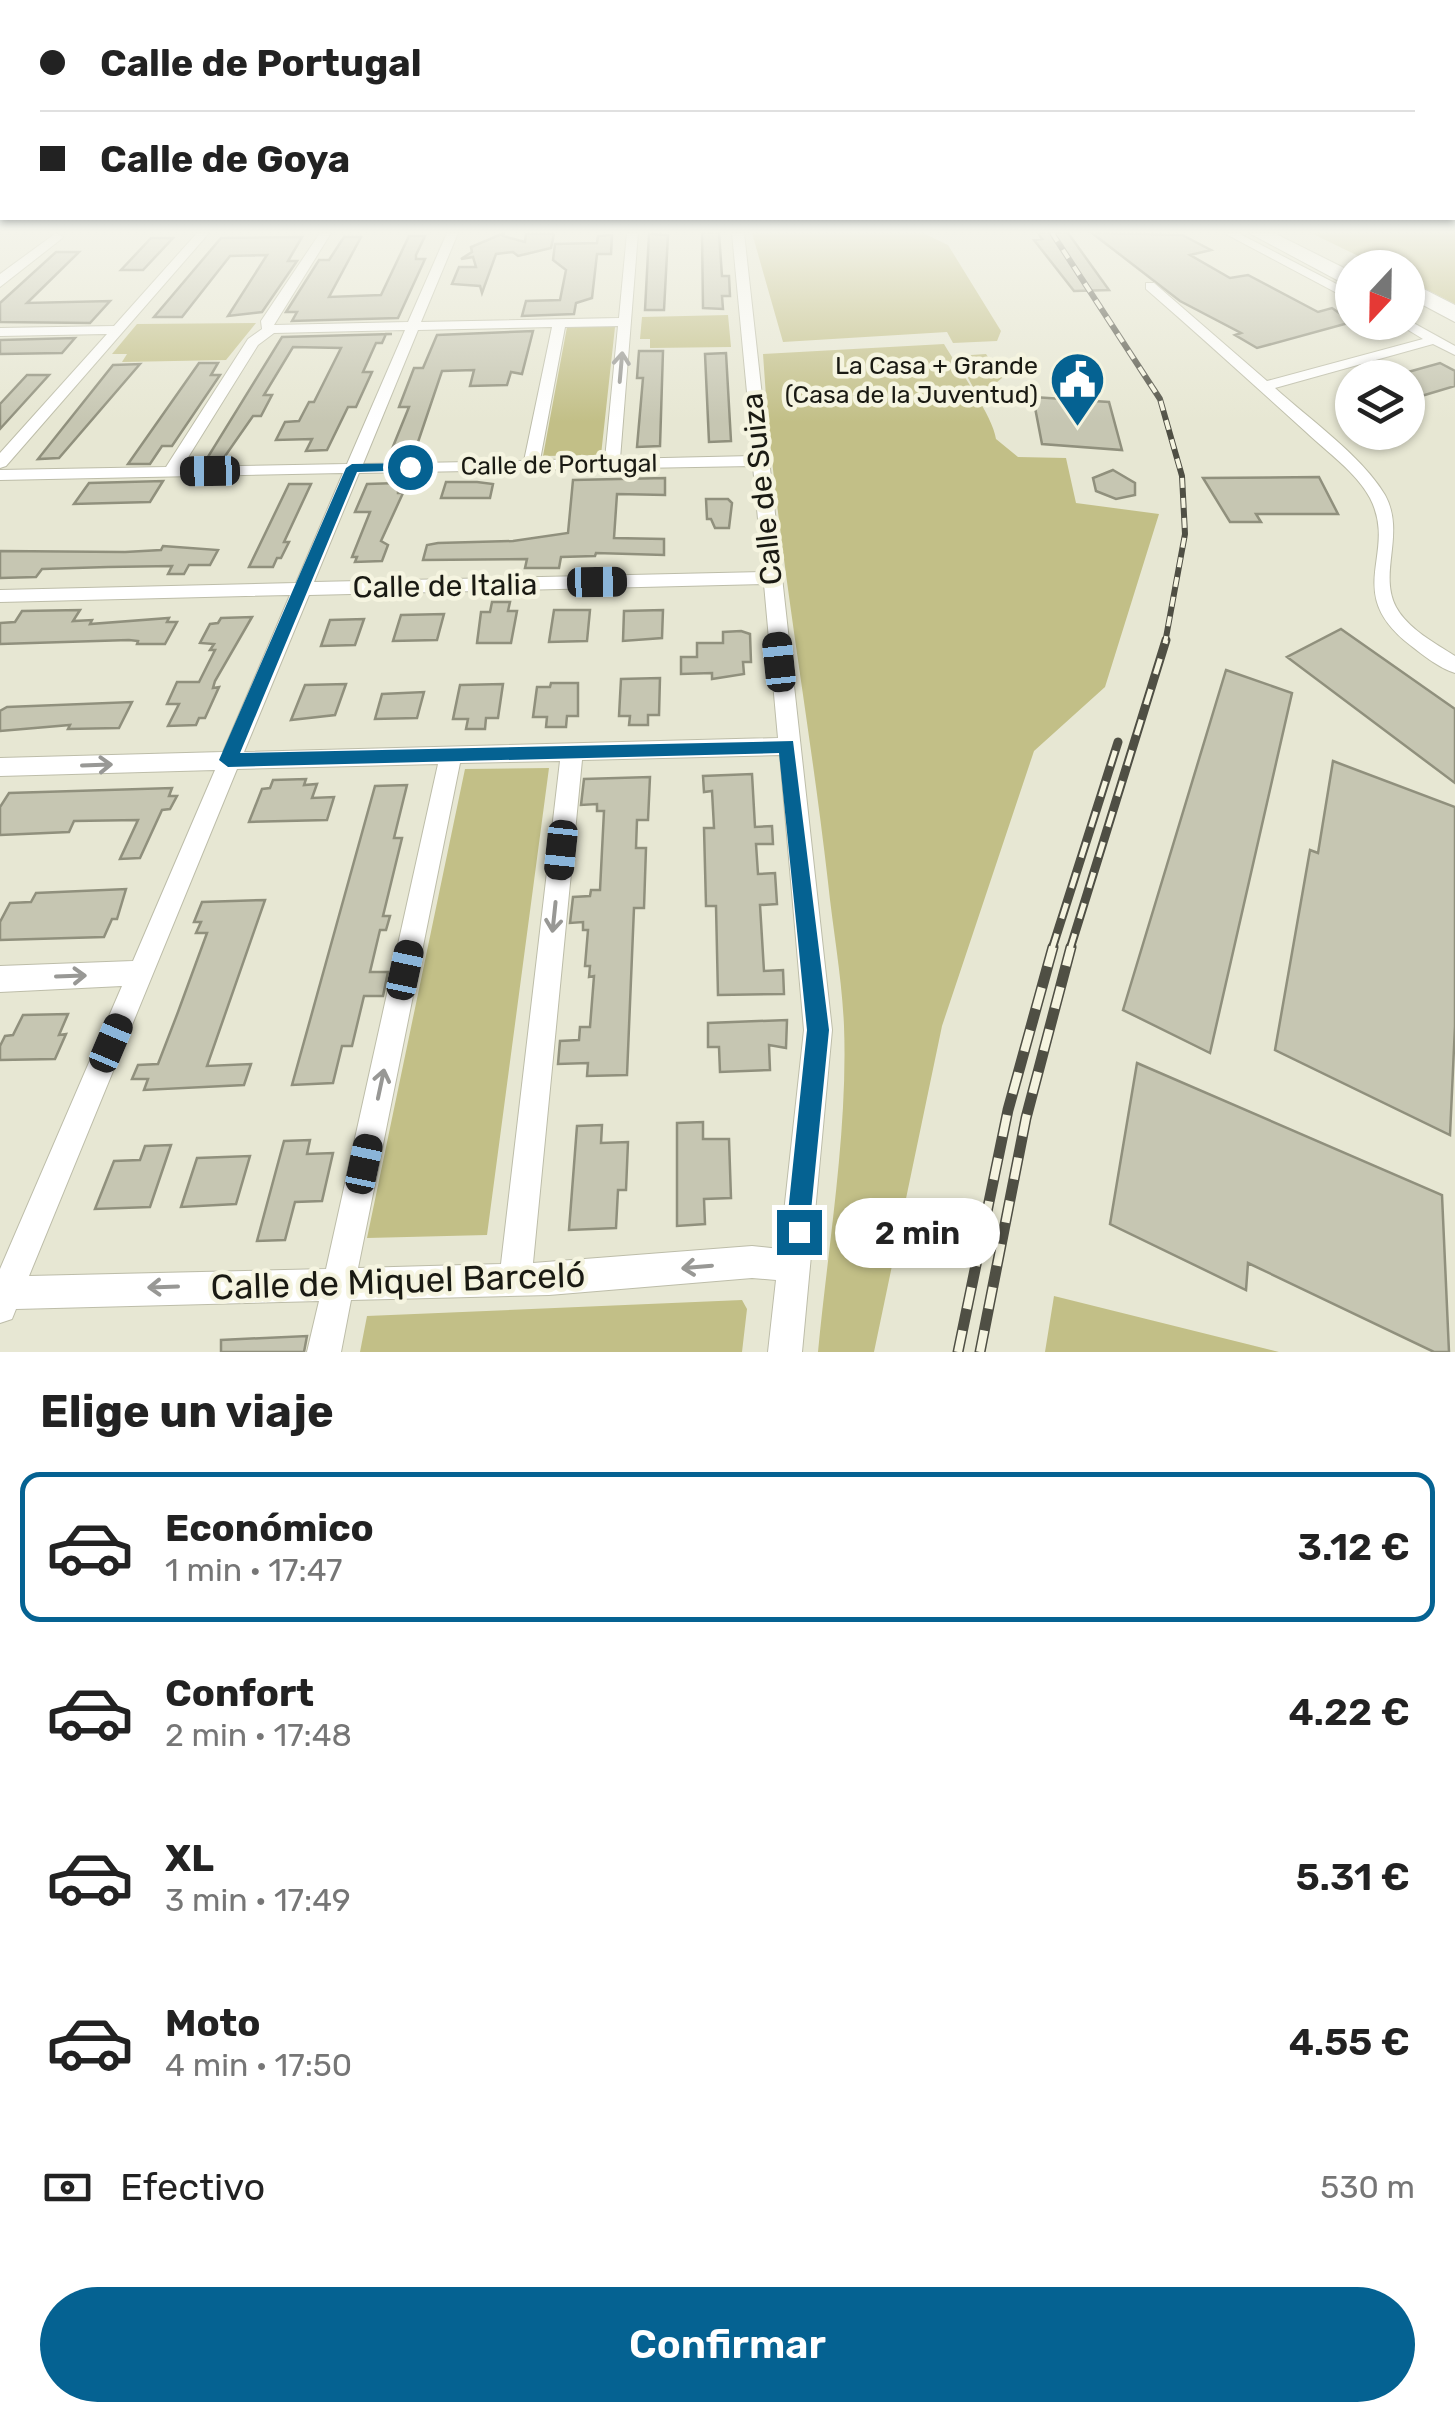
<!DOCTYPE html>
<html lang="es">
<meta charset="utf-8">
<style>
:root{--surface:#fff;--page:#f2f2f2;--text:#222;--muted:#767676;--line:#e0e0e0;--accent:#056292}
body{margin:0;font-family:Rubik,sans-serif;background:var(--page);color:var(--text);height:100vh;display:flex;flex-direction:column;font-size:38px;white-space:nowrap}
*{box-sizing:border-box;margin:0}
p{font-size:32px;color:var(--muted)}
.icon{flex:none;width:55px;height:55px;fill:none;stroke:currentColor;stroke-width:2;stroke-linecap:round;stroke-linejoin:round}
.map{position:relative;height:1352px;overflow:hidden}
.panel{display:flex;flex-direction:column;background:var(--surface);flex:1}
.panel>*{flex:none}
.top-card{position:absolute;left:0px;top:0px;width:1455px;height:220px;box-shadow:0 2px 8px #0004;display:grid;align-content:center;height:220px;padding:0 40px;background:var(--surface)}
.needle{width:65px;rotate:202deg}
.buttons{position:absolute;left:1335px;top:250px;display:grid;gap:20px}
.buttons a{display:grid;place-items:center;width:90px;height:90px;border-radius:50%;background:var(--surface);box-shadow:0 2px 8px #0004;font-size:50px}
.end{position:absolute;width:45px;height:45px;margin:-22px;border:12px solid #056292;background:#fff;box-shadow:0 0 0 5px #fff}
.from{border-radius:50%}
.bubble{position:absolute;height:70px;border-radius:35px;background:var(--surface);box-shadow:0 2px 8px #0004;font-size:32px;font-weight:600;line-height:70px;text-align:center}
.car{position:absolute;width:30px;height:60px;margin:-30px -15px;border-radius:12px;box-shadow:0 0 8px 2px #0007;background:linear-gradient(#222 24%,#8ab4d8 0 40%,#222 0 76%,#8ab4d8 0 86%,#222 0)}
.top-card b{display:flex;align-items:center;gap:35px;height:95px;font-size:38px}
.top-card b+b{border-top:2px solid var(--line)}
.top-card i{width:25px;height:25px;background:var(--text)}
ul{padding:0;list-style:none}
li{display:flex;align-items:center;gap:30px;height:150px;margin:0 20px 15px;padding:0 20px;border:5px solid transparent;border-radius:20px}
li div{flex:1}
li b{display:block;font-size:38px}
li em{font-style:normal;font-weight:600}
li.on{border-color:var(--accent)}
li>.icon{width:90px;height:90px;stroke-width:1.5}
h2{padding:0 40px;font-size:45px;line-height:120px}
.pay{display:flex;align-items:center;gap:25px;height:110px;padding:0 40px;font-size:38px}
.pay p{margin-inline-start:auto}
.primary-button{display:flex;gap:20px;margin-top:auto;padding:20px 40px}
.primary-button a{flex:1;height:115px;border-radius:60px;background:var(--accent);color:#fff;font-size:40px;font-weight:600;line-height:115px;text-align:center}
.map>svg:first-child{display:block}
.green{fill:#c2bf87}
.building{fill:#c6c6b2;stroke:#90907d;stroke-width:2.5}
.lines{fill:none;stroke-linecap:round;stroke-linejoin:round}
.street-casing{stroke:#bdbda9;stroke-width:2}
.secondary-casing{stroke:#bdbda9;stroke-width:2}
.highway-casing{stroke:#bdbda9;stroke-width:2}
.street{fill:#fff;fill-rule:evenodd}
.secondary{fill:#fff;fill-rule:evenodd}
.highway{fill:#fff;fill-rule:evenodd}
.rail-far2-casing{stroke:#4f4f44;stroke-width:6}
.rail-far1-casing{stroke:#4f4f44;stroke-width:9}
.rail-casing{stroke:#4f4f44;stroke-width:11}
.rail-far2{stroke:#f5f4e0;stroke-width:4;stroke-dasharray:10;stroke-linecap:butt}
.rail-far1{stroke:#f5f4e0;stroke-width:5;stroke-dasharray:16;stroke-linecap:butt}
.rail{stroke:#f5f4e0;stroke-width:8;stroke-dasharray:22;stroke-linecap:butt}
.oneway{stroke:#989895}
.route{fill:#056292}
.labels{text-anchor:middle;stroke-width:9;stroke-linejoin:round;paint-order:stroke}
.far-poi-label{font-size:25px;fill:#1a1a13;stroke:#f5f4e0;text-anchor:end}
.far-street-label{font-size:25px;fill:#1a1a13;stroke:#f5f4e0}
.street-label{font-size:30px;fill:#1a1a13;stroke:#f5f4e0}
.near-street-label{font-size:35px;fill:#1a1a13;stroke:#f5f4e0}
</style>
<div class="map">
<svg width="1455" height="1352" viewBox="0 0 1455 1352">
<rect width="100%" height="100%" fill="#e7e7d3"/>
<path class="green" d="M752,233H923L948,245L1001,331L997,341L953,343L947,332L783,342Z
M1311,233H1455V304L1408,280V268L1381,267Z
M728,315L731,347L650,348V339H640L642,317Z
M256,323L226,360L122,362L127,354H112L137,324Z
M567,327H615L601,455L543,456Z
M944,344C958,368 993,416 996,439L1018,457L1066,458L1076,503L1159,514L1105,687L1034,751L942,1026L874,1352H818C828,1246 848,1132 844,1026C842,978 833,930 828,882C808,706 774,532 763,354Z
M986,354L1002,378L991,387V392L973,387L956,356Z
M549,768L487,1235L367,1238L465,769Z
M1054,1296L1279,1352H1045Z
M742,1300L747,1309L742,1352H360L367,1316Z"/>
<path class="building" d="M504,233L503,236L525,242L526,234H554L551,248L518,256L513,252L496,254L482,293L480,286L452,284L459,267H476L473,257L461,259L472,252L471,247Z
M702,233H719L722,276H729L730,296H722L723,309L703,308Z
M1038,233H1068L1109,290L1074,291L1034,240L1042,239Z
M1092,233L1182,235L1211,250L1190,255L1230,278L1248,275L1318,312L1332,308L1352,322L1257,348L1235,335L1241,333L1180,301Z
M649,234L668,235L664,310H645Z
M612,235L611,254H597L592,298L576,303L574,314L522,316L526,301L560,300L566,270L553,260L555,244L597,243L598,236Z
M409,236H425L416,255V259H425L398,318L292,321L297,312H286L319,260H329L344,237H361L329,297L381,295Z
M302,237L288,261H297L262,312L228,316L267,255L230,256L182,317H154L221,238Z
M151,238H173L143,270H121Z
M56,252H79L27,303L110,301L90,323L0,322V303Z
M533,331L522,374L511,372L507,385L470,386L474,370L442,371L416,448L392,449L409,407H399L414,368H423L437,335Z
M386,334L382,343H376L363,372H372L356,407H348L327,450L306,451L312,439L276,440L285,422L299,421L309,402H314L341,348L293,347L264,395H272L261,416H253L223,459L206,460L282,337L392,334Z
M75,338L62,353L0,354V340Z
M639,351H663L660,446L637,447L643,378H637Z
M726,353L731,441L709,442L705,354Z
M199,363H218L211,375H220L172,446H162L150,464H128Z
M1440,363L1455,371V386L1408,400V372Z
M140,364L59,458L38,459L113,365Z
M27,375H49L0,429V404Z
M1033,397L1109,402L1122,450L1042,444Z
M1113,470L1135,483V495L1116,499L1096,491L1093,478Z
M1319,477L1338,514H1256L1261,522H1230L1203,478Z
M665,478V495L617,494L614,538L664,539V555L596,553L595,556L561,557L559,568H525L527,559L423,560L427,545L438,543L513,541L568,533L573,480Z
M163,481L150,502L74,504L89,483Z
M446,482H477L493,484L490,498H441Z
M398,483V493H403L381,541L388,545L382,561L355,562L357,557H352L370,512H355L367,484Z
M289,484H311L284,542H289L281,558H277L273,567H249Z
M706,499H728L732,503L729,528H715L711,519H707Z
M163,546L218,550L210,565H189L184,574H168L172,566L108,567L42,569L36,577L0,578V551L125,552L161,550Z
M492,602H510L508,611H517L511,643H477L481,612H490Z
M80,610L73,621L92,620L90,624L169,618L167,622H177L165,644H137L138,641L129,640L0,644V623L15,622L22,611Z
M554,610H590L587,641L549,642Z
M663,610L662,638L623,641L624,611Z
M444,614L437,640L393,641L401,615Z
M252,617L215,681L213,688L219,687L205,718H199L196,725L168,726L179,704H167L177,682H199L215,650H210L214,644L200,643L210,624L218,623L221,618Z
M364,619L355,645L321,646L330,620Z
M1341,629L1455,709V783L1287,657Z
M741,631L750,634L751,662H743L744,674L712,679V673L681,674V657H697V643H723V632Z
M1226,670L1292,693L1210,1053L1123,1010Z
M660,678L659,715H648V725H629L630,716H619L621,679Z
M551,683H578V716H567L566,727H546L547,717H533L537,687H550Z
M346,684L335,715L291,720L305,685Z
M503,684L498,718H486L485,729H466L468,719H453L460,685Z
M424,692L417,718L375,719L382,694Z
M132,702L119,728L68,729L70,725L0,731V711L7,707Z
M1333,761L1455,807V1026L1450,1135L1275,1050L1310,850L1318,853Z
M752,774L755,827L772,826L773,844H756L758,874L775,873L777,904L760,905L764,971L783,970L784,994L718,995L716,906H706L704,828H714L712,791L704,792L703,776Z
M650,777L648,820H637L636,848H646L644,908H634L627,1075L587,1076L588,1063L558,1064L560,1041L579,1040L580,1027H590L594,976L589,977L590,966H585L588,930H583V922L570,923L573,897L590,896L591,890H600L604,811H597V804L581,805L584,779Z
M306,779L304,785L317,784L312,798L334,797L327,820L249,822L262,789L270,788L273,780Z
M407,785L394,838H402L383,916H390L386,930H380L370,972H388L383,996H364L352,1046H342L333,1083L292,1085L375,786Z
M172,788L169,796H177L170,809L162,810L140,858L120,859L138,820L74,821L69,832L0,835V807L9,793Z
M126,889L117,919H112L104,937L0,940V922L10,903L31,902L36,893Z
M265,900L207,1066L251,1064L244,1085L144,1090L148,1079H132L138,1065L158,1064L178,1012L207,933H196L201,922H194L202,902Z
M68,1014L59,1035L66,1034L55,1059L0,1060V1046L5,1036L13,1035L23,1015Z
M787,1020L786,1048L769,1045L770,1070L720,1072L719,1047H708V1023Z
M1137,1063L1442,1195L1449,1352H1434L1248,1263L1246,1290L1110,1224Z
M703,1122V1139H729L731,1198L704,1199L705,1224L677,1226V1123Z
M602,1125L601,1143L628,1142L626,1190H618L616,1228L569,1230L577,1126Z
M310,1140L307,1154L333,1153L322,1201L295,1202L285,1240L257,1241L284,1141Z
M171,1145L150,1207L95,1209L114,1161L140,1160L145,1146Z
M250,1156L236,1204L181,1207L197,1158Z
M307,1336L304,1352H221V1340Z"/>
<g class="lines">
<defs>
<path id="street" d="M197,233H209L6,466L0,468V453L107,334L0,336V328L114,326Z
M320,233H331L274,325L408,322L447,233H458L421,322L619,318L627,233H638L620,459L753,456L732,233H744L832,1030L802,1352H768L776,1280L752,1278L549,1295L351,1300L341,1352H307L319,1301L16,1309L12,1319L0,1323V1269L122,986L0,992V966L133,961L215,770L0,776V758L223,752L290,595L0,602V590L296,583L343,473L0,480V470L166,467L248,339L262,329L261,321ZM618,326L605,459L540,460L565,327ZM552,327L524,461L363,464L418,330ZM405,330L347,464L182,467L258,345L274,333ZM753,466L763,572L314,582L359,473ZM764,584L778,738L244,752L309,595ZM780,755L804,1030L780,1249L752,1246L533,1263L582,760ZM560,761L501,1264L358,1268L460,763ZM438,764L326,1269L29,1276L237,769Z
M1224,233H1238L1352,292V301Z
M1146,283H1154L1267,381L1423,339L1395,322L1408,320L1455,346V355L1433,344L1275,388C1308,418 1362,456 1385,495C1406,533 1378,573 1396,607C1408,629 1435,643 1455,656V673C1439,668 1423,655 1410,645C1341,591 1399,554 1370,498C1356,472 1327,452 1306,432C1253,384 1200,336 1146,289Z"/>
<path id="secondary" d="M56,233L63,237L60,240L0,287V274Z"/>
<path id="highway" d="M1249,233H1274L1352,272V288Z
M1408,281L1455,305V322L1408,297Z"/>
</defs>
<use href="#street" class="street-casing"/>
<use href="#secondary" class="secondary-casing"/>
<use href="#highway" class="highway-casing"/>
<use href="#street" class="street"/>
<use href="#secondary" class="secondary"/>
<use href="#highway" class="highway"/>
<defs>
<path id="rail-far2" d="M1052,233L1160,399L1182,476L1185,534L1165,643"/>
<path id="rail-far1" d="M1052,949L1118,742
M1070,949L1166,640"/>
<path id="rail" d="M958,1352L1008,1110L1053,947
M980,1352L1026,1118L1071,947"/>
</defs>
<use href="#rail-far2" class="rail-far2-casing"/>
<use href="#rail-far1" class="rail-far1-casing"/>
<use href="#rail" class="rail-casing"/>
<use href="#rail-far2" class="rail-far2"/>
<use href="#rail-far1" class="rail-far1"/>
<use href="#rail" class="rail"/>
</g>
<defs><path id="oneway-shaft" d="M-6 0H5M1.5-3L5.5 0L1.5 3" fill="none" stroke-width="1.6" stroke-linecap="round" stroke-linejoin="round" transform="scale(2.5)"/></defs>
<g class="oneway">
<use href="#oneway-shaft" transform="translate(621 367) rotate(-85)"/>
<use href="#oneway-shaft" transform="translate(97 765) rotate(-2)"/>
<use href="#oneway-shaft" transform="translate(554 917) rotate(96)"/>
<use href="#oneway-shaft" transform="translate(71 976) rotate(-2)"/>
<use href="#oneway-shaft" transform="translate(381 1084) rotate(-78)"/>
<use href="#oneway-shaft" transform="translate(697 1267) rotate(175)"/>
<use href="#oneway-shaft" transform="translate(163 1287) rotate(178)"/>
</g>
<linearGradient id="sky" x2="0" y2="1"><stop stop-color="#78b6ea"/><stop offset="0.55" stop-color="#f4f4eb"/><stop offset="1" stop-color="#f4f4eb" stop-opacity="0"/></linearGradient>
<rect width="1455" height="422" fill="url(#sky)"/>
<path class="route" d="M410,463L417,467L415,470L357,472L240,753L793,741L829,1030L808,1241L799,1244L790,1241L786,1232L807,1030L779,753L228,767L219,760L346,468L352,464Z"/>
<defs>
<symbol id="civic-pin" viewBox="-11 -11 22 30"><path d="M0 17L-7.5 6A9.5 9.5 0 1 1 7.5 6Z" fill="#056292" stroke="#f5f4e0"/><path d="M-.6-6.5H3V-4.5H.6V-3L4-1V1h2V6H-6V1h2V-1L-.6-3ZM-1.2 2.5V6h2.4V2.5Z" fill="#fff"/></symbol>
</defs>
<g fill-rule="evenodd">
<use href="#civic-pin" x="1046" y="348" width="63" height="86"/>
</g>
<g class="labels">
<g class="far-poi-label">
<text x="1038" y="374">La Casa + Grande<tspan x="1038" dy="29">(Casa de la Juventud)</tspan></text>
</g>
<g class="far-street-label">
<text transform="translate(559 464) rotate(-1)" y="9">Calle de Portugal</text>
</g>
<g class="street-label">
<text transform="translate(762 489) rotate(-96)" y="10">Calle de Suiza</text>
<text transform="translate(445 586) rotate(-1)" y="10">Calle de Italia</text>
</g>
<g class="near-street-label">
<text transform="translate(398 1281) rotate(-2)" y="12">Calle de Miquel Barceló</text>
</g>
</g>
</svg>
<div class="buttons">
<a><svg class="needle" viewBox="-14 -14 28 28"><path d="M0-13l5 13h-10z" fill="#e53935"/><path d="M0 13l5-13h-10z" fill="#767676"/></svg></a>
<a><svg class="icon" aria-label="layers" viewBox="0 0 24 24"><path d="M12 4l9 5-9 5-9-5zM3 14l9 5 9-5"/></svg></a>
</div>
<i class="end from" style="left:410px;top:467px"></i>
<i class="end" style="left:799px;top:1232px"></i>
<div class="bubble" style="left:835px;top:1198px;width:165px">2 min</div>
<i class="car" style="left:210px;top:471px;rotate:269deg"></i>
<i class="car" style="left:597px;top:582px;rotate:89deg"></i>
<i class="car" style="left:779px;top:662px;rotate:354deg"></i>
<i class="car" style="left:561px;top:850px;rotate:186deg"></i>
<i class="car" style="left:405px;top:970px;rotate:12deg"></i>
<i class="car" style="left:111px;top:1043px;rotate:23deg"></i>
<i class="car" style="left:364px;top:1164px;rotate:12deg"></i>
<div class="top-card">
<b><i class="from"></i>Calle de Portugal</b>
<b><i></i>Calle de Goya</b>
</div>
</div>
<section class="panel">
<h2>Elige un viaje</h2>
<ul>
<li class="on"><svg class="icon" aria-label="car" viewBox="0 0 24 24"><path d="M5 17H2v-5l4-1 3-4h7l3 4 3 1v5h-3M9 17h6M6 11h13"/><circle cx="7" cy="17" r="2"/><circle cx="17" cy="17" r="2"/></svg><div><b>Económico</b><p>1 min · 17:47</p></div><em>3.12 €</em></li>
<li><svg class="icon" aria-label="car" viewBox="0 0 24 24"><path d="M5 17H2v-5l4-1 3-4h7l3 4 3 1v5h-3M9 17h6M6 11h13"/><circle cx="7" cy="17" r="2"/><circle cx="17" cy="17" r="2"/></svg><div><b>Confort</b><p>2 min · 17:48</p></div><em>4.22 €</em></li>
<li><svg class="icon" aria-label="car" viewBox="0 0 24 24"><path d="M5 17H2v-5l4-1 3-4h7l3 4 3 1v5h-3M9 17h6M6 11h13"/><circle cx="7" cy="17" r="2"/><circle cx="17" cy="17" r="2"/></svg><div><b>XL</b><p>3 min · 17:49</p></div><em>5.31 €</em></li>
<li><svg class="icon" aria-label="car" viewBox="0 0 24 24"><path d="M5 17H2v-5l4-1 3-4h7l3 4 3 1v5h-3M9 17h6M6 11h13"/><circle cx="7" cy="17" r="2"/><circle cx="17" cy="17" r="2"/></svg><div><b>Moto</b><p>4 min · 17:50</p></div><em>4.55 €</em></li>
</ul>
<div class="pay"><svg class="icon" aria-label="cash" viewBox="0 0 24 24"><path d="M3 7h18v10H3z"/><circle cx="12" cy="12" r="2"/></svg>Efectivo<p>530 m</p></div>
<div class="primary-button"><a>Confirmar</a></div>
</section>
